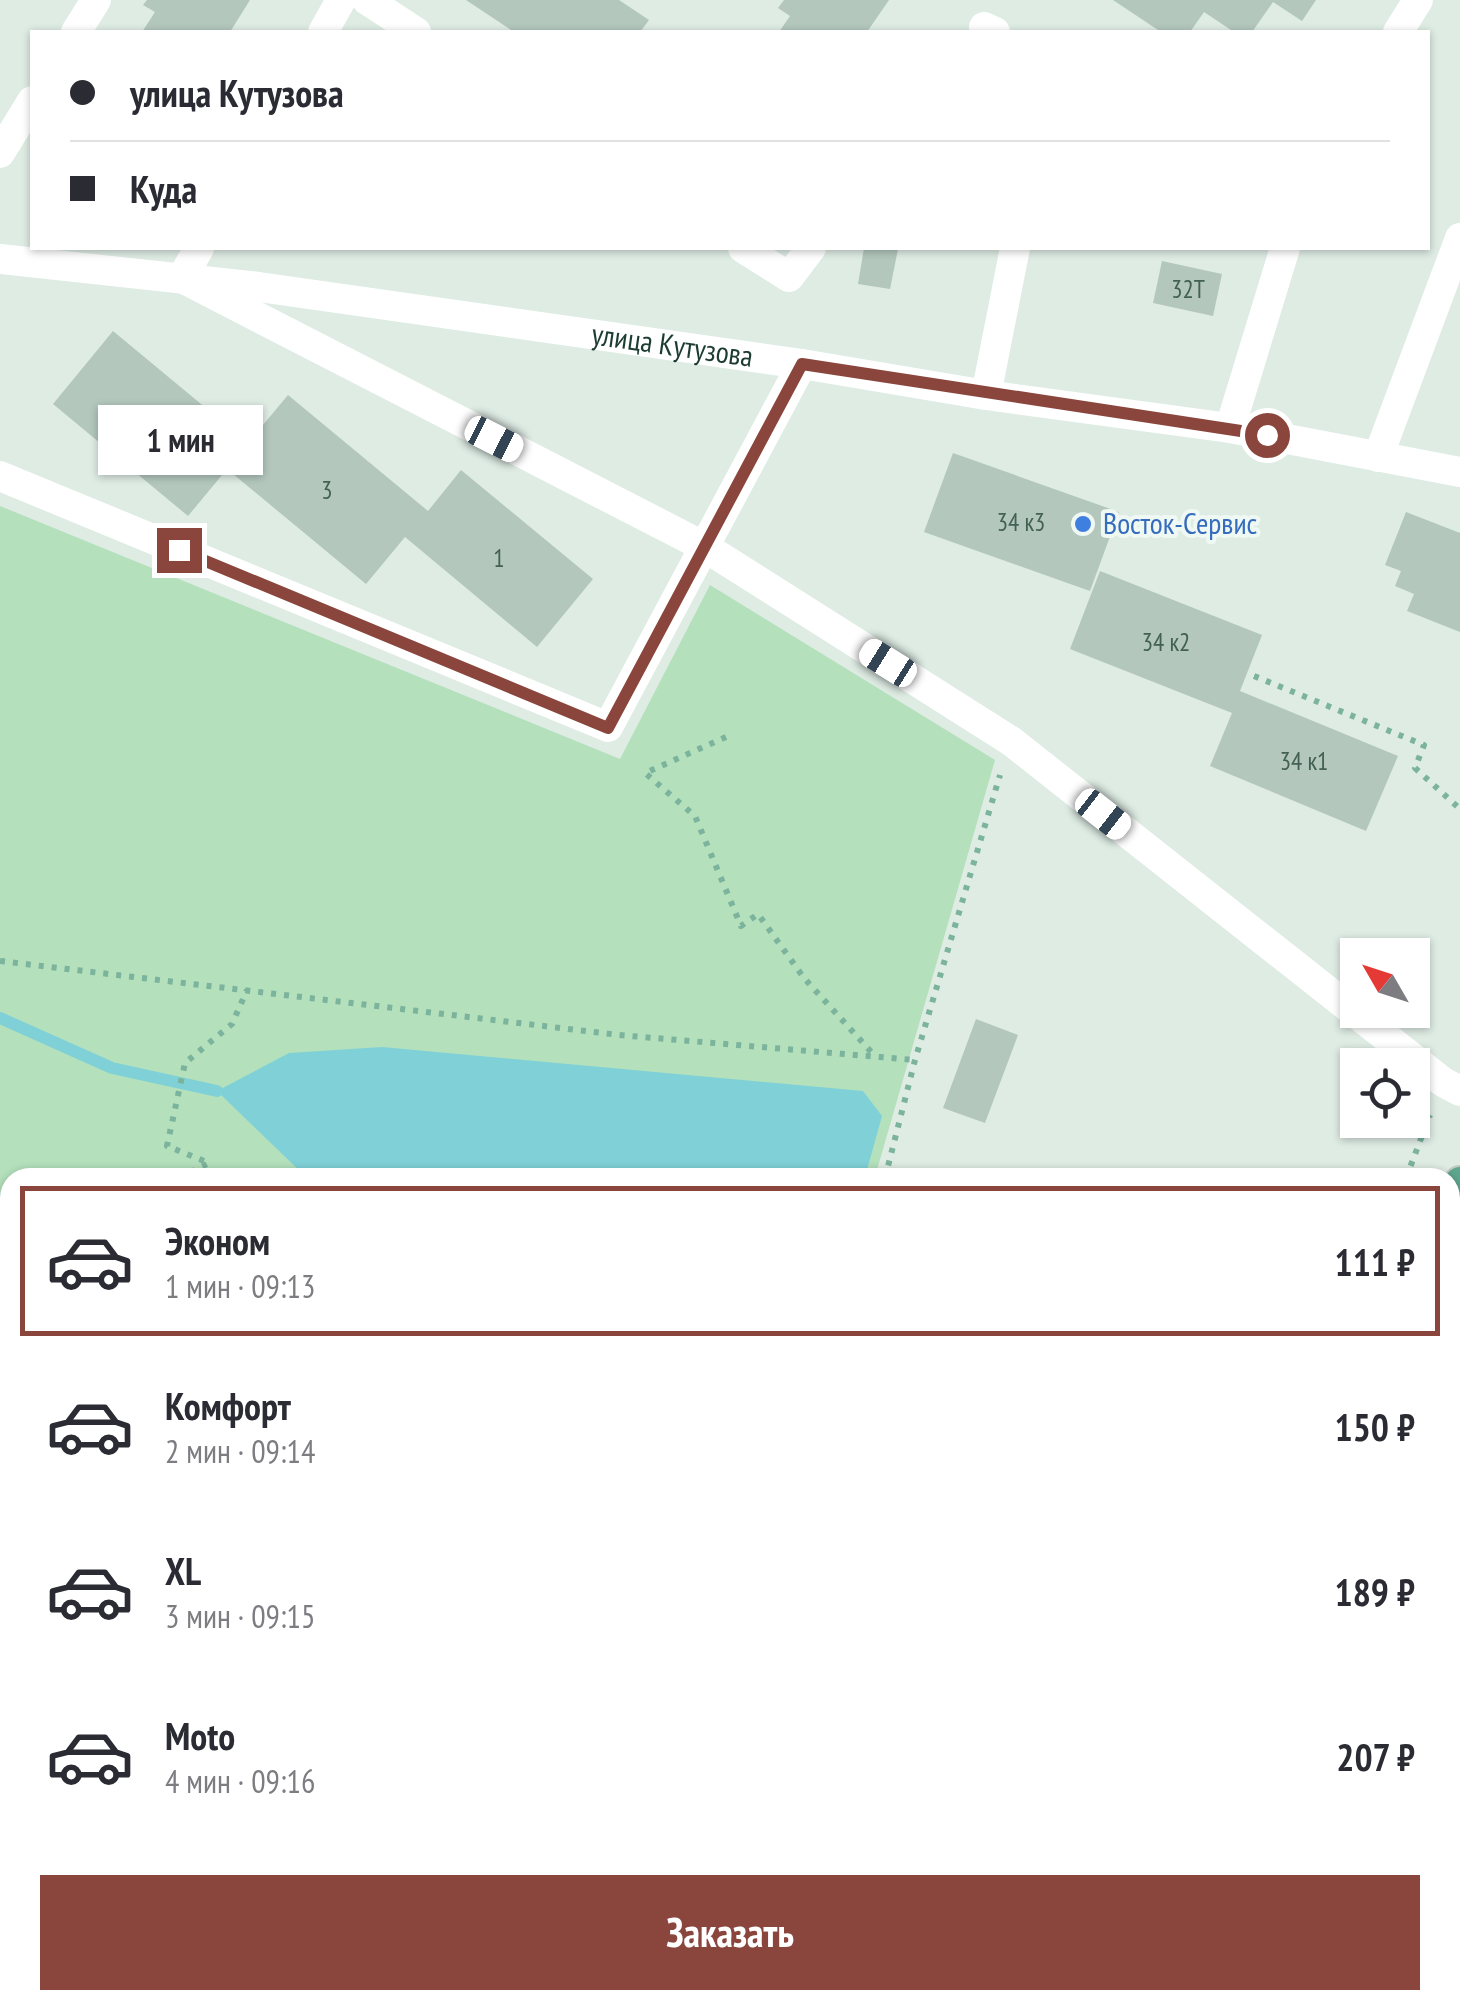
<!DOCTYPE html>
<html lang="ru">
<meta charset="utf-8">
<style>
:root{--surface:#fff;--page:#f7f7f7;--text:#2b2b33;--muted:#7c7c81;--line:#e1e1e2;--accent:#8a463d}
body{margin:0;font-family:"PT Sans Narrow",sans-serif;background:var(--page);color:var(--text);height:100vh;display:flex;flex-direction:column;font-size:38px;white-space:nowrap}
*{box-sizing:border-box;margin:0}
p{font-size:32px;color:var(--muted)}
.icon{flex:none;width:55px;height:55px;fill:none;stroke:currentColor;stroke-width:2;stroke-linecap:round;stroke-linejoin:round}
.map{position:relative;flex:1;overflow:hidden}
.side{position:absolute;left:0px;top:1168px;width:1460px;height:842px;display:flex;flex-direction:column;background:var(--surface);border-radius:30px 30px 0 0;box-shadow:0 2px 8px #0004}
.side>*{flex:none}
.top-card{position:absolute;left:30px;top:30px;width:1400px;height:220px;border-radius:0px;box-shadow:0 2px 8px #0004;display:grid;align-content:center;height:220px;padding:0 40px;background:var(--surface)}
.needle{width:65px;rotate:309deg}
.tools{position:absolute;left:1340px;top:938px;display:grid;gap:20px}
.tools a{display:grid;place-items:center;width:90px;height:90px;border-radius:0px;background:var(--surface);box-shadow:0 2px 8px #0004;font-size:50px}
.end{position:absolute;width:45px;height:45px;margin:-22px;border:12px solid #8a463d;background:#fff;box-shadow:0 0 0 5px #fff}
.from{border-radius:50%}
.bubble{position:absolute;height:70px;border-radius:0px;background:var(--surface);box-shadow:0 2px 8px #0004;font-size:32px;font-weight:700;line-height:70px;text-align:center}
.car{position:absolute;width:30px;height:60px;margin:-30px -15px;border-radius:12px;box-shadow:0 0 8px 2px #0007;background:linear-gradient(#fff 24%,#345 0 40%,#fff 0 76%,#345 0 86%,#fff 0)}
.top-card b{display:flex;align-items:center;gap:35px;height:95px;font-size:38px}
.top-card b+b{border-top:2px solid var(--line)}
.top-card i{width:25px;height:25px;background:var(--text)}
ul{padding:18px 0 0;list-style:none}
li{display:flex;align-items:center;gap:30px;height:150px;margin:0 20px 15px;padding:0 20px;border:5px solid transparent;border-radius:0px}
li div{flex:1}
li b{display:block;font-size:38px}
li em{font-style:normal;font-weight:700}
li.on{border-color:var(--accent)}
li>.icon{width:90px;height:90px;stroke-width:1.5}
.cta{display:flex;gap:20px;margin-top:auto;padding:20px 40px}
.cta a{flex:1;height:115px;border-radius:0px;background:var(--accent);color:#fff;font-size:40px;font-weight:700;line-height:115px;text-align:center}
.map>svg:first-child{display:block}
.green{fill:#b4e0bc}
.water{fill:#7fd1d7}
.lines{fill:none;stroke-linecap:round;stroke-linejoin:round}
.stream{stroke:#7fd1d7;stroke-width:12}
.building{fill:#b3c7bd}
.major-casing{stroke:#c0c9c6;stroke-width:34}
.path{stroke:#7bb39d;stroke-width:6;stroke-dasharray:5 8;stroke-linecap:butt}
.minor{stroke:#fff;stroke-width:30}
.major{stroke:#5ea68d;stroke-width:30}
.major-bridge-casing{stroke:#c0c9c6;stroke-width:34;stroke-linecap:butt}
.major-bridge{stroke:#5ea68d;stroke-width:30}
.route{stroke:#8a463d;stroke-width:12}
.shop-dot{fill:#3f7fe0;stroke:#eff8f3;stroke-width:4}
.labels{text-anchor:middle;stroke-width:8;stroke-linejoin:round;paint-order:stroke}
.number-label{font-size:25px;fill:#436055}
.street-label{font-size:30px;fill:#1e3d32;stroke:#eff8f3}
.shop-label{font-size:30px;fill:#366cbe;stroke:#eff8f3;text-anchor:start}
</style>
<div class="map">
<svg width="1460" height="2009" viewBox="0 0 1460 2009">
<rect width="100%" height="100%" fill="#deece4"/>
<path class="green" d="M0,506L620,759L710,585L995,760L875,1177L10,1178V1363L0,1356Z
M1460,1873V2009H1409L1412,2000H1450V1899Z"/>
<path class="water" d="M382,1047L863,1091L882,1116L865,1177L307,1178L217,1091L289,1053Z"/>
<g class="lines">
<path class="stream" d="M0,1018L112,1068L217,1091"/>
</g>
<path class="building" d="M147,0H250L230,32H142L155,12L143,5Z
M466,0H619L649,20L640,32H514Z
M784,0H889L867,32H779L790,16L778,8Z
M1113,0H1316L1302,21L1273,2L1252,32H1234L1204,12L1190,32H1161Z
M864,248L898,249L890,289L858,284Z
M1162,261L1222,274L1213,316L1153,303Z
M113,331L248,443L288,395L428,511L461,470L593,579L537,647L405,537L366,584L227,469L188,516L53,404Z
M953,453L1119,512L1090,591L924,532Z
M1406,512L1460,533V632L1407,611L1414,594L1395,586L1401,571L1385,565Z
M1100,571L1262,635L1240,691L1398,756L1366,831L1210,766L1232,713L1070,649Z
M976,1019L1018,1035L985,1123L943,1108Z
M0,1694L10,1719V1959L0,1935Z
M26,2000H119L123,2009H30Z"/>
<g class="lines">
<defs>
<path id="major" d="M1450,1207L1460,1182
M1450,1482L1460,1457
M1136,2009L1139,2000
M1245,2009L1249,2000
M1349,2009L1352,2000"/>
</defs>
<use href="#major" class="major-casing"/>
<path class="path" d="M1254,676L1424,745L1415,768L1460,809
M726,737L645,773L695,816L741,926L758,914L804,978L874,1055
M0,961L619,1035L915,1060
M179,1178L209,1163L167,1146L185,1063L232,1024L247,990
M885,1178L915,1060L1000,775
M1406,1178L1430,1115
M0,1302L10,1303
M927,2000L949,2009
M630,2009L682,2000
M1064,2009L1068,2000"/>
<g class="minor">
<path d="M367,0L416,32"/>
<path d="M984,27L995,32"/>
<path d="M76,32L96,0"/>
<path d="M323,32L341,0"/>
<path d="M1398,32L1418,0"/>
<path d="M0,153L32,101"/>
<path d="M199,248L182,278L703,546L1011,741L1443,1082L1460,1091"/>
<path d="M743,248L789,277L811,248"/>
<path id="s1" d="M0,259L259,287L802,364L986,395L1230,428L1460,472"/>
<path d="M986,395L1015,248"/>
<path d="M1230,428L1285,248"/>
<path d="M1378,457L1460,238"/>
<path d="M0,476L608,727L802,364"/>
<path d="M0,1402L10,1407"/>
<path d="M0,1516L10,1514"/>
<path d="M282,2000L283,2009"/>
</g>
<use href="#major" class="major"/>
<defs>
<path id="major-bridge" d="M1450,1749L1460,1724"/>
</defs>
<use href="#major-bridge" class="major-bridge-casing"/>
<use href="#major-bridge" class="major-bridge"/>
</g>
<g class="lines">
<path class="route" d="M179,550L608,728L802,364L1267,435"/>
</g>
<circle class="shop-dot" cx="1083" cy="524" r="10"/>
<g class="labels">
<g class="number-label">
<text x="1188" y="298">32Т</text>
<text x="327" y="499">3</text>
<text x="1021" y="531">34 к3</text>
<text x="499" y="567">1</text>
<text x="1166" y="651">34 к2</text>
<text x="1304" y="770">34 к1</text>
</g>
<g class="street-label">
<text dy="10" stroke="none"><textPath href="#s1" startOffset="678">улица Кутузова</textPath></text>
</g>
<g class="shop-label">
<text x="1103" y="534">Восток-Сервис</text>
</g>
</g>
</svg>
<div class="tools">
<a><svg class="needle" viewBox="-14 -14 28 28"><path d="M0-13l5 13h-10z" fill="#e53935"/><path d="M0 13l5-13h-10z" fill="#7c7c81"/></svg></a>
<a><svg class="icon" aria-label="locate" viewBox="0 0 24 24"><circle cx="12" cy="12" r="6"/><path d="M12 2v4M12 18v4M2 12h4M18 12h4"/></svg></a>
</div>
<i class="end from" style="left:1267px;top:435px"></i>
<i class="end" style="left:179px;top:550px"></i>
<div class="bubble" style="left:98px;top:405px;width:165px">1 мин</div>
<i class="car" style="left:494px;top:439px;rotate:117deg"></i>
<i class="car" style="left:888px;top:663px;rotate:302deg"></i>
<i class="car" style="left:1103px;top:814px;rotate:128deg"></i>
<div class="top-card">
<b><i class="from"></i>улица Кутузова</b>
<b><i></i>Куда</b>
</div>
<section class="side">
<ul>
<li class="on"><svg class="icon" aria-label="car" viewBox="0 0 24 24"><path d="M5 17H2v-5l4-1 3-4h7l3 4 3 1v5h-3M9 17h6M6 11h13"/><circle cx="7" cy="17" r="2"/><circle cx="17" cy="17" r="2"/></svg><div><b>Эконом</b><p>1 мин · 09:13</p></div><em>111 ₽</em></li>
<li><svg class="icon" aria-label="car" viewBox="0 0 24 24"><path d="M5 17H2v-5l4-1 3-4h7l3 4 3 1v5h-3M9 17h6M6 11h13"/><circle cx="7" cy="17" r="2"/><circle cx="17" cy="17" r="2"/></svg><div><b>Комфорт</b><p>2 мин · 09:14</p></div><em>150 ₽</em></li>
<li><svg class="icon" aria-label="car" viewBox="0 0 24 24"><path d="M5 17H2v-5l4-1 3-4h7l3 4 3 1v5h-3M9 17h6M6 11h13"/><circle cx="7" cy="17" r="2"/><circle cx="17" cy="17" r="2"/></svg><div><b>XL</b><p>3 мин · 09:15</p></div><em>189 ₽</em></li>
<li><svg class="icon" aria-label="car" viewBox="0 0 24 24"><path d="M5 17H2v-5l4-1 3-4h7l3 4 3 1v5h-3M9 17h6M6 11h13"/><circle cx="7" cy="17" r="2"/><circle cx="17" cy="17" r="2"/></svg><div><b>Moto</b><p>4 мин · 09:16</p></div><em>207 ₽</em></li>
</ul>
<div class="cta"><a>Заказать</a></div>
</section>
</div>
